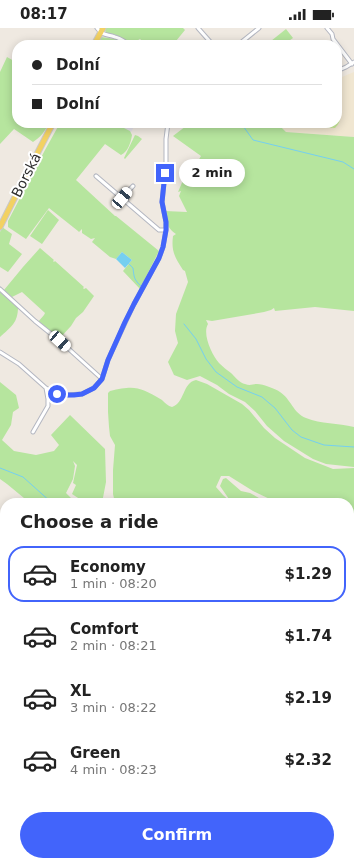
<!DOCTYPE html>
<meta charset="utf-8">
<style>
:root{--surface:#fff;--page:#f2f2f2;--text:#222;--muted:#767676;--line:#e0e0e0;--accent:#4264fb}
body{margin:0;font-family:"DejaVu Sans",sans-serif;background:var(--page);color:var(--text);height:100vh;display:flex;flex-direction:column;font-size:15px;white-space:nowrap}
*{box-sizing:border-box;margin:0}
p{font-size:13px;color:var(--muted)}
.icon{flex:none;width:22px;height:22px;fill:none;stroke:currentColor;stroke-width:2;stroke-linecap:round;stroke-linejoin:round}
.map{position:relative;flex:1;overflow:hidden}
.drawer{position:absolute;left:0px;top:470px;width:354px;height:368px;display:flex;flex-direction:column;background:var(--surface);border-radius:16px 16px 0 0;box-shadow:0 2px 10px #0003}
.drawer>*{flex:none}
.top-card{position:absolute;left:12px;top:12px;width:330px;height:88px;border-radius:16px;box-shadow:0 2px 10px #0003;display:grid;align-content:center;height:88px;padding:0 20px;background:var(--surface)}
.end{position:absolute;width:18px;height:18px;margin:-9px;border:5px solid #4264fb;background:#fff;box-shadow:0 0 0 2px #fff}
.from{border-radius:50%}
.bubble{position:absolute;height:28px;border-radius:14px;background:var(--surface);box-shadow:0 2px 10px #0003;font-size:13px;font-weight:700;line-height:28px;text-align:center}
.car{position:absolute;width:12px;height:24px;margin:-12px -6px;border-radius:5px;box-shadow:0 0 3px 1px #0007;background:linear-gradient(#fff 24%,#345 0 40%,#fff 0 76%,#345 0 86%,#fff 0)}
.top-card b{display:flex;align-items:center;gap:14px;height:38px;font-size:15px}
.top-card b+b{border-top:1px solid var(--line)}
.top-card i{width:10px;height:10px;background:var(--text)}
ul{padding:0;list-style:none}
li{display:flex;align-items:center;gap:12px;height:56px;margin:0 8px 6px;padding:0 12px;border:2px solid transparent;border-radius:16px}
li div{flex:1}
li b{display:block;font-size:15px}
li em{font-style:normal;font-weight:700}
li.on{border-color:var(--accent)}
li>.icon{width:36px;height:36px;stroke-width:1.5}
h2{padding:0 20px;font-size:18px;line-height:48px}
.action{display:flex;gap:8px;margin-top:auto;padding:8px 20px}
.action a{flex:1;height:46px;border-radius:24px;background:var(--accent);color:#fff;font-size:16px;font-weight:700;line-height:46px;text-align:center}
.status{display:flex;justify-content:space-between;align-items:center;height:28px;padding:0 20px;background:var(--surface);direction:ltr}
.status svg{height:11px;fill:currentColor}
.map>svg:first-child{display:block}
.industrial{fill:#e3e1e8}
.education{fill:#f0e6d1}
.green{fill:#b6e59e}
.pitch{fill:#c9ec9a}
.water{fill:#75cff0}
.lines{fill:none;stroke-linecap:round;stroke-linejoin:round}
.stream{stroke:#75cff0;stroke-width:1}
.minor-casing{stroke:#b4b7c1;stroke-width:5}
.tertiary-casing{stroke:#b4b7c1;stroke-width:6}
.primary-casing{stroke:#c9c9c9;stroke-width:7}
.minor{stroke:#fff;stroke-width:3}
.tertiary{stroke:#fff;stroke-width:4}
.primary{stroke:#f2d163;stroke-width:5}
.route{stroke:#4264fb;stroke-width:5}
.labels{text-anchor:middle;stroke-width:4;stroke-linejoin:round;paint-order:stroke}
.street-label{font-size:14px;fill:#2e2e2e;stroke:#fff}
</style>
<div class="status"><b>08:17</b><svg viewBox="0 0 49 12"><path d="M0 12V9h3v3zM5 12V6h3v6zM10 12V3h3v9zM15 12V0h3v12zM26 1h20v11H26zM47 4h2v5h-2z"/></svg></div>
<div class="map">
<svg width="354" height="838" viewBox="0 0 354 838">
<rect width="100%" height="100%" fill="#efe9e1"/>
<path class="industrial" d="M115,95H136L131,104Z"/>
<path class="education" d="M354,44V109L286,104L277,95H337V51Z"/>
<path class="green" d="M106,0H183L185,2L176,13L173,12L168,17H147L140,11L131,16L116,7L106,5L105,2Z
M286,1L293,10L283,17H266Z
M101,9L116,11L127,17H97Z
M17,28V95H49C45,103 41,109 33,114L14,101L0,116V44L7,29L14,33Z
M60,95H114L130,103L132,107C131,114 128,124 121,127L105,116L76,152L115,188H116L159,223L140,261L123,243L132,232L122,224L116,231L110,229L92,214L95,210L91,211L82,205V201L79,204L78,203L49,180L26,211L8,199V193L45,122Z
M190,95H277L286,104L354,109V283L315,279L275,283L274,280L271,282L264,284L212,293L206,292L208,296C202,306 212,327 219,335C223,339 227,342 231,345C235,349 240,355 245,356C250,358 253,356 257,356C263,356 276,361 280,364C291,371 293,385 306,390C321,396 338,395 354,399V439L326,436L313,431L284,413L267,398L255,383L245,374L229,366L217,357L200,348L187,352L174,347L168,334L178,315L175,303L176,286L188,254L185,243L183,242C175,229 171,224 173,208L176,206C166,199 167,194 165,183L187,184L179,168L181,163L178,164L184,150L195,138L201,128L173,108Z
M135,107L138,108L142,111L125,131L124,130Z
M48,182L59,192L42,216L30,208Z
M2,199L12,206L9,216L22,226L8,244L0,239V204Z
M40,220L54,232L53,233L54,234L55,233L84,259L83,260L84,261L86,260L94,268L83,284L76,290L71,298L60,310H58L42,296L38,294L44,287L45,285L22,264L12,269L4,262L23,239Z
M0,264L18,279C18,295 11,299 0,309Z
M196,352L207,356L242,376L249,382L264,400L275,410L305,430L328,439L333,441L354,440V487H349V475H278L253,463L229,448H221L216,459L223,467L231,474L220,458L223,451L226,450L241,463L250,465L268,475H115L113,466V442L115,417L110,408L109,399L108,384V365L110,363C135,357 140,359 162,372C165,375 168,378 172,379C185,375 182,355 196,352Z
M0,354L16,367L19,380L13,384L11,397L2,412L14,423L36,427L54,423L59,417L51,407L70,387L105,421L106,454L102,475H95L94,474L93,475C84,475 78,470 72,466L76,457L73,455L77,437L73,433L75,438L73,451L66,465L75,474L79,475H30L7,456L0,451Z
M349,491H354V539H349Z
M354,636V672L349,676V644Z"/>
<path class="pitch" d="M337,81C342,88 341,94 335,100L291,98L289,95H337Z"/>
<path class="water" d="M122,224L132,232L125,240L116,231Z"/>
<g class="lines">
<path class="stream" d="M241,95L253,112L343,134L354,141
M128,235L133,240C134,249 134,252 141,258
M184,296L196,311L206,331L216,344L237,359L262,369L269,375L275,380L292,402L301,409L324,417L354,419
M0,440L23,449L52,475
M349,507H354
M74,833L80,838
M310,838L313,834L319,835L323,838"/>
<defs>
<path id="minor" d="M97,0C103,8 106,6 115,9C120,10 125,14 130,17
M198,0L213,17
M327,0L332,6L333,11L352,36
M238,17L259,0
M337,43L346,39L354,34
M96,148L159,202H166
M122,170L133,158
M0,261L35,293L60,313L102,351
M0,324L19,336L46,360L57,366L66,367L82,366L94,360L102,351L108,332L125,295L134,276L159,230L163,219L166,202V194L162,174L166,136V111L168,95
M33,404L48,378V371L46,360
M328,833L332,837
M216,838L218,833"/>
<path id="tertiary" d="M0,768L5,772
M96,833L103,838
M330,838H338"/>
<path id="primary" d="M94,17L103,0
M0,199L22,155L53,95"/>
</defs>
<use href="#minor" class="minor-casing"/>
<use href="#tertiary" class="tertiary-casing"/>
<use href="#primary" class="primary-casing"/>
<use href="#minor" class="minor"/>
<use href="#tertiary" class="tertiary"/>
<use href="#primary" class="primary"/>
</g>
<g class="lines">
<path class="route" d="M57,366L64,367H74L82,366L94,360L102,351L108,332L125,294L134,276L159,230L163,219L166,202V194L162,174L165,145"/>
</g>
<g class="labels">
<g class="street-label">
<text transform="translate(26 147) rotate(-63)" y="5">Borská</text>
</g>
</g>
</svg>
<i class="end from" style="left:57px;top:366px"></i>
<i class="end" style="left:165px;top:145px"></i>
<div class="bubble" style="left:179px;top:131px;width:66px">2 min</div>
<i class="car" style="left:122px;top:170px;rotate:40deg"></i>
<i class="car" style="left:60px;top:313px;rotate:132deg"></i>
<div class="top-card">
<b><i class="from"></i>Dolní</b>
<b><i></i>Dolní</b>
</div>
<section class="drawer">
<h2>Choose a ride</h2>
<ul>
<li class="on"><svg class="icon" aria-label="car" viewBox="0 0 24 24"><path d="M5 17H2v-5l4-1 3-4h7l3 4 3 1v5h-3M9 17h6M6 11h13"/><circle cx="7" cy="17" r="2"/><circle cx="17" cy="17" r="2"/></svg><div><b>Economy</b><p>1 min · 08:20</p></div><em>$1.29</em></li>
<li><svg class="icon" aria-label="car" viewBox="0 0 24 24"><path d="M5 17H2v-5l4-1 3-4h7l3 4 3 1v5h-3M9 17h6M6 11h13"/><circle cx="7" cy="17" r="2"/><circle cx="17" cy="17" r="2"/></svg><div><b>Comfort</b><p>2 min · 08:21</p></div><em>$1.74</em></li>
<li><svg class="icon" aria-label="car" viewBox="0 0 24 24"><path d="M5 17H2v-5l4-1 3-4h7l3 4 3 1v5h-3M9 17h6M6 11h13"/><circle cx="7" cy="17" r="2"/><circle cx="17" cy="17" r="2"/></svg><div><b>XL</b><p>3 min · 08:22</p></div><em>$2.19</em></li>
<li><svg class="icon" aria-label="car" viewBox="0 0 24 24"><path d="M5 17H2v-5l4-1 3-4h7l3 4 3 1v5h-3M9 17h6M6 11h13"/><circle cx="7" cy="17" r="2"/><circle cx="17" cy="17" r="2"/></svg><div><b>Green</b><p>4 min · 08:23</p></div><em>$2.32</em></li>
</ul>
<div class="action"><a>Confirm</a></div>
</section>
</div>
